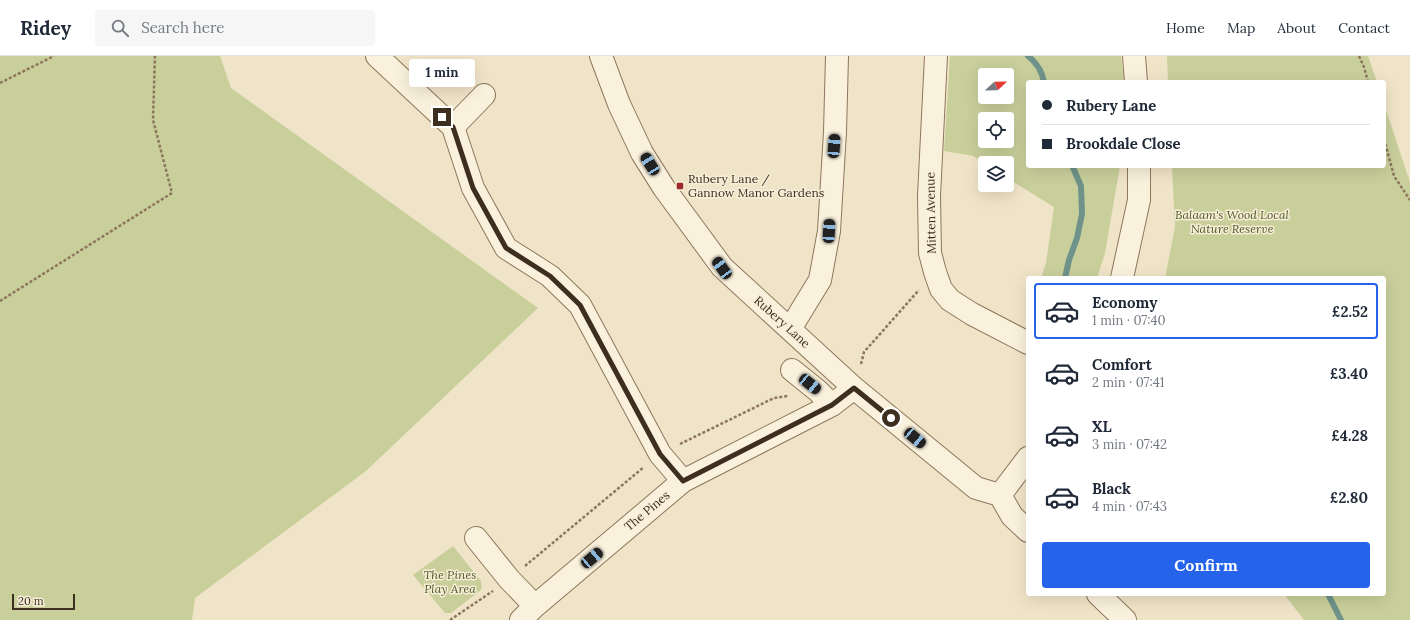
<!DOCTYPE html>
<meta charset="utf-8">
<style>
:root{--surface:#fff;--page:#f6f6f7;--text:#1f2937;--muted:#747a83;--line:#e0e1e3;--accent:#2563eb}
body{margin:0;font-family:Lora,serif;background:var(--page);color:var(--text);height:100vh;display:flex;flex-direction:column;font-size:15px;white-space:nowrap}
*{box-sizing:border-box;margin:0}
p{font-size:13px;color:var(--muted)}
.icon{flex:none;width:22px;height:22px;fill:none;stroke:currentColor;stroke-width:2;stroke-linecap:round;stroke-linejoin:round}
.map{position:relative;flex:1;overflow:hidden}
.side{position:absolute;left:1026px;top:220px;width:360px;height:320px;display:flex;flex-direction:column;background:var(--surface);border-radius:4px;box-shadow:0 4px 16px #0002}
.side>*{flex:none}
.guide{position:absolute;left:1026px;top:24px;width:360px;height:88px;border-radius:4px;box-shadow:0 4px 16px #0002;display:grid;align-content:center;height:88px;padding:0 16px;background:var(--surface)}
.needle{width:26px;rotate:68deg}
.buttons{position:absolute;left:978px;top:12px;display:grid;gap:8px}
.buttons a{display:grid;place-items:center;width:36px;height:36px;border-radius:4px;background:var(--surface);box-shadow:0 4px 16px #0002;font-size:20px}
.scale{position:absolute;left:12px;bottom:10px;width:63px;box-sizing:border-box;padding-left:4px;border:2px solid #3d2e20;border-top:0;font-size:11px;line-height:14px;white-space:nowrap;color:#3d2e20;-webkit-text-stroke:3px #f7eed8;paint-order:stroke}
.end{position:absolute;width:18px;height:18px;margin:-9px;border:5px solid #3d2e20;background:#fff;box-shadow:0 0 0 2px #fff}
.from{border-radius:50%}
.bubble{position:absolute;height:28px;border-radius:4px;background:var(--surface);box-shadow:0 4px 16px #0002;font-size:13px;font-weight:700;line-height:28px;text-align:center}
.car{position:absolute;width:12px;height:24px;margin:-12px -6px;border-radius:5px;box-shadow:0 0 3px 1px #0007;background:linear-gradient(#222 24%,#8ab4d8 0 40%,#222 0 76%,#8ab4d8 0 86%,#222 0)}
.guide b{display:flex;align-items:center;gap:14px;height:38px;font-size:15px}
.guide b+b{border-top:1px solid var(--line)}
.guide i{width:10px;height:10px;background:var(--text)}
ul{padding:7px 0 0;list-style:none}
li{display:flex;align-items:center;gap:12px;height:56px;margin:0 8px 6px;padding:0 8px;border:2px solid transparent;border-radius:4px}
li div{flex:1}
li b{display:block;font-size:15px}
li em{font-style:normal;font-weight:700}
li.active{border-color:var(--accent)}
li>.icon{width:36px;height:36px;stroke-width:1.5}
.action{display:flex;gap:8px;margin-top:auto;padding:8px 16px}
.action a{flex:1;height:46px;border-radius:4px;background:var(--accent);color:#fff;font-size:16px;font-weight:700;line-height:46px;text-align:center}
header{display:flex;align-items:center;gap:24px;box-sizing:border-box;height:56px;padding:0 20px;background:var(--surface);border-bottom:1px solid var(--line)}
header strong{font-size:19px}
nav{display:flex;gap:22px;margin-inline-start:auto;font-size:14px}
.search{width:280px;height:36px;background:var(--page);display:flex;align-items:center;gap:10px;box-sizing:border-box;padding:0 14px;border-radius:4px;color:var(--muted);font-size:15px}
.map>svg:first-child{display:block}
.green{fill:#c9cf9b;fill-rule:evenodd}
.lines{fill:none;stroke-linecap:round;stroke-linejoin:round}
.stream{stroke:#6f938a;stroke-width:6}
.minor-casing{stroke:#8d765c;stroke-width:24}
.path{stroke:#8d765c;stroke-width:2.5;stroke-dasharray:3 2;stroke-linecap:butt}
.minor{stroke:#faf1dc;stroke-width:22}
.route{stroke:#3d2e20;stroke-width:5}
.poi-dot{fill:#9e2a2b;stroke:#f7eed8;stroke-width:1.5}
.labels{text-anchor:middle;stroke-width:3;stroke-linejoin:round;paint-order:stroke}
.poi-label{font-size:12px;fill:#3d2e20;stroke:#f7eed8;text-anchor:start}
.street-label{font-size:12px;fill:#3d2e20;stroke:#f7eed8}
.park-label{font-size:12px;font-style:italic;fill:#4d5a26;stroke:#f7eed8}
</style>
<header>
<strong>Ridey</strong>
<div class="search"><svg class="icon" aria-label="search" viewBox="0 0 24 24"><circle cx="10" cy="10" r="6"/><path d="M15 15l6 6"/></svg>Search here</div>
<nav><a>Home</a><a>Map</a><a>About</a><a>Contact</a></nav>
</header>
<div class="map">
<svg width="1410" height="564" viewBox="0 0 1410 564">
<rect width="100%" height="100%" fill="#f0e4c8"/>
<path class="green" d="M0,0H220L231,32L538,252L366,415L195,542L192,564H0Z
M950,0H1121L1124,26H1028V110H1120L1105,197L1097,222H1041L1046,207L1054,151L1007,122V107L985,108L973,100L944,95ZM985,19H1007V41H985ZM985,63H1007V85H985Z
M1167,0H1368L1377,26H1168Z
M1384,48L1410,126V564H1304L1284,538H1384V222H1165L1175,171L1172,110H1384Z
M453,490L481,525L482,531L480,535L451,557H445L413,519Z"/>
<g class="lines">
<path class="stream" d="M1028,0C1037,7 1042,15 1044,26
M1065,222L1069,204L1077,182L1082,158L1081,130L1074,114L1072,110
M1328,538L1341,564"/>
<defs>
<path id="minor" d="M377,0L453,71L473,132L506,192L550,220L580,249L660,398L683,425
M601,0L619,48L642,97L664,132L722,211L854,332L976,432L1000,439L1012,460L1028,475
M936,0L929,140L930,197L935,216L941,233L950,244L972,258L1028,287
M1134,0L1136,26
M453,71L484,39
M1122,222L1139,144V110
M790,273L820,224L829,175L835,76L837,0
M792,314L818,335L832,349
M1000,439L1028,402
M476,482L509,523L535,550
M1098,538L1125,564
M521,564L535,550L683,425L832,349L854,332"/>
</defs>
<use href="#minor" class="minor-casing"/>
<path class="path" d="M1359,0L1364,11L1368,26
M0,27L54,0
M1384,83L1394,120L1410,144
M0,245L172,137L153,64L155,0
M861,308L864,296L919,234
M680,388L774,342L788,340
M525,510L644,411
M450,564L493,535"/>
<use href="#minor" class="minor"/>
</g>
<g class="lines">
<path class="route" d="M442,61L453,71L473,132L506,192L550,220L580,249L660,398L683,425L832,349L854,332L891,362"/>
</g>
<rect class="poi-dot" x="676" y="126" width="8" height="8" rx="2"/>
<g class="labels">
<g class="poi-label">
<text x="688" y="127">Rubery Lane /<tspan x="688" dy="14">Gannow Manor Gardens</tspan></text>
</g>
<g class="street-label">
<text transform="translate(931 157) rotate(-91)" y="4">Mitten Avenue</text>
<text transform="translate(782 266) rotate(42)" y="4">Rubery Lane</text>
<text transform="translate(647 455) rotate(-40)" y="4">The Pines</text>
</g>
<g class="park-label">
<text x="1232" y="163">Balaam's Wood Local<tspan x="1232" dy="14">Nature Reserve</tspan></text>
<text x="450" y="523">The Pines<tspan x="450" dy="14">Play Area</tspan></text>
</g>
</g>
</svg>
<div class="buttons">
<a><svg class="needle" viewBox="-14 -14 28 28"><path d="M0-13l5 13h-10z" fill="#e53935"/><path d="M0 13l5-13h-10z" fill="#747a83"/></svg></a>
<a><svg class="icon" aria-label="locate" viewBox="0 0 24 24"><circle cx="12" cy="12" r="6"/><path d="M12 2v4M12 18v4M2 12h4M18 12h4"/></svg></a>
<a><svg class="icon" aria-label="layers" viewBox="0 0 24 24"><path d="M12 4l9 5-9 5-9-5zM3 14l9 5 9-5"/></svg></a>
</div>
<div class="scale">20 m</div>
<i class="end from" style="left:891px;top:362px"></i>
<i class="end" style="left:442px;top:61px"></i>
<div class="bubble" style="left:409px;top:3px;width:66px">1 min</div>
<i class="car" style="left:834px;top:90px;rotate:4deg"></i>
<i class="car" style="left:650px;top:108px;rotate:328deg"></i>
<i class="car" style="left:829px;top:175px;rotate:3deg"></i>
<i class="car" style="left:722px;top:212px;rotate:324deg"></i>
<i class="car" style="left:810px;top:328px;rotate:129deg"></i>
<i class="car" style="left:915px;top:382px;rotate:130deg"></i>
<i class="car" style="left:592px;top:502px;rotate:50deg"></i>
<div class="guide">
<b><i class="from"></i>Rubery Lane</b>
<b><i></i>Brookdale Close</b>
</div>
<section class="side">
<ul>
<li class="active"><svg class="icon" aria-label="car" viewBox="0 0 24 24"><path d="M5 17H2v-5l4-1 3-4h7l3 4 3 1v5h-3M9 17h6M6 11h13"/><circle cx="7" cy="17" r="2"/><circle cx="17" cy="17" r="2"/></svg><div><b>Economy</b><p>1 min · 07:40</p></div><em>£2.52</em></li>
<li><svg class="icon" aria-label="car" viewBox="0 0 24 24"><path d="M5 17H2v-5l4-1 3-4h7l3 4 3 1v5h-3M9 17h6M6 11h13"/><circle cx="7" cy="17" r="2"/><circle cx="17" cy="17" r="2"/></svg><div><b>Comfort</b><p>2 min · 07:41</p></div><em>£3.40</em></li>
<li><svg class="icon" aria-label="car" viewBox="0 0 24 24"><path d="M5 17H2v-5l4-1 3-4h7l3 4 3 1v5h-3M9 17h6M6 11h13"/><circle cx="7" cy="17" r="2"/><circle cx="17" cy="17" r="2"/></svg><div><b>XL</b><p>3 min · 07:42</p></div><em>£4.28</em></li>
<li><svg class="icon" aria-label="car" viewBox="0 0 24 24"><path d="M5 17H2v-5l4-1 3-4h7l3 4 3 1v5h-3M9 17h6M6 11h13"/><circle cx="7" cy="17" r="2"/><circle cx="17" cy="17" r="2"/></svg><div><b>Black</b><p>4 min · 07:43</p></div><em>£2.80</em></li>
</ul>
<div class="action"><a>Confirm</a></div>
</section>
</div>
